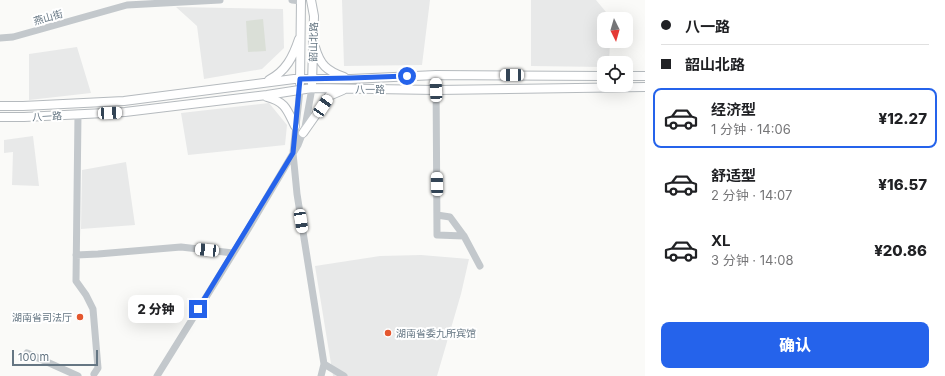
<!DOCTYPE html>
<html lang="zh">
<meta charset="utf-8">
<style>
:root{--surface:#fff;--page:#f2f2f2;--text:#202124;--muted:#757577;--line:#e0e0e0;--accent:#2563eb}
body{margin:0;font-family:Inter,"Noto Sans SC",sans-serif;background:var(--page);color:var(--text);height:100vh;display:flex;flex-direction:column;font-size:15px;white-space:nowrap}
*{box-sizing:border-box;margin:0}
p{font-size:13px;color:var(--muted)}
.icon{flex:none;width:22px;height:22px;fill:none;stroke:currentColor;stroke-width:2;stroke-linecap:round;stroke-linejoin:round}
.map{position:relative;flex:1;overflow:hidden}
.side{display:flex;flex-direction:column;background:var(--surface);width:300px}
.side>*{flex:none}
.banner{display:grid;align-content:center;height:88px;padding:0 16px;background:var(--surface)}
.needle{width:26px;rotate:175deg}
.controls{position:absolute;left:597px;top:12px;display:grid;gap:8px}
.controls a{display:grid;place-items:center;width:36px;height:36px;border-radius:8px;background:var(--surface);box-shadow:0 4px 16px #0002;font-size:20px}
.scale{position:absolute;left:12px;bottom:10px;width:86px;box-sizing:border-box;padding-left:4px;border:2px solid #657683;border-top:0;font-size:11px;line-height:14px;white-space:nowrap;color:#657683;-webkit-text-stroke:3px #fff;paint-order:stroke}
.end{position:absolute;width:18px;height:18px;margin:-9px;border:5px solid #2563eb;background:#fff;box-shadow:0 0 0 2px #fff}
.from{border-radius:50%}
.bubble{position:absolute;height:28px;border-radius:8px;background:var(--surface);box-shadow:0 4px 16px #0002;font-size:13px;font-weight:800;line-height:28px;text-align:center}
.car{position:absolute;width:12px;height:24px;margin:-12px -6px;border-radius:5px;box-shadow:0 0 3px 1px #0007;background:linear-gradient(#fff 24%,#345 0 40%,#fff 0 76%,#345 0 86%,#fff 0)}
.banner b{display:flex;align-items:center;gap:14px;height:38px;font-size:15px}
.banner b+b{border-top:1px solid var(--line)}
.banner i{width:10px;height:10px;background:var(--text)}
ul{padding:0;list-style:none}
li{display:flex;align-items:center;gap:12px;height:60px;margin:0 8px 6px;padding:0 8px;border:2px solid transparent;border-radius:8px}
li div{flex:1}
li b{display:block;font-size:15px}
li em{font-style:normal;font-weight:800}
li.current{border-color:var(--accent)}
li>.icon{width:36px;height:36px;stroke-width:1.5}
.cta{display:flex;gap:8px;margin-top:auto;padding:8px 16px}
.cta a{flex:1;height:46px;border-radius:8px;background:var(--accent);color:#fff;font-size:16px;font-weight:800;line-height:46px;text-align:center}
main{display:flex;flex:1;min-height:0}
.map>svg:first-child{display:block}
.built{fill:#e8e9e9}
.park{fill:#dadfd7}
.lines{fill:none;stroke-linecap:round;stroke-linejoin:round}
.major-casing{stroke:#b5babe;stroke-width:10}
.minor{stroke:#c3c8cc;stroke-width:7}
.major{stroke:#fff;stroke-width:8}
.route{stroke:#2563eb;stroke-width:5}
.poi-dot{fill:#e4572e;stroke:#fff;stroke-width:1.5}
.labels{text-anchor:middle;stroke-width:4;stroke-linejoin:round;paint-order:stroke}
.street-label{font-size:10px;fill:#657683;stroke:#fff}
.poi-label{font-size:10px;fill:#657683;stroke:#fff;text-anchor:end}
</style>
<main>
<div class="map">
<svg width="645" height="376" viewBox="0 0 645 376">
<rect width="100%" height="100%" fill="#fafaf8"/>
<path class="built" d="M342,0H430L422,65L344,66Z
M531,0H596L611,18L604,19V41H610L609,63H604V67L531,66Z
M176,7L283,9L284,48L262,69L204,79L197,26Z
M77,47L91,93L29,100V54Z
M269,103L287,125L285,145L188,155L181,113Z
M33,136L39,186L12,185L13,152L4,153V140Z
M126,162L135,225L81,229L82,170Z
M421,255L469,259L461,294L437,376H333L315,266L380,256Z"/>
<path class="park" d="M263,19L266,51L248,52L246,21Z"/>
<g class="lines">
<defs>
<path id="major" d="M311,0L314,16L312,84
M315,47C320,65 327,71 344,77
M626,76H645
M269,80C286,71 293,57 299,39
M300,83L301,0
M267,97C286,102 287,110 295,126
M0,106H23L124,101L294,79H351L436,75L604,76
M0,117H24L125,112L267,95L312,88L436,90L645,87
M303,133L329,96L343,90"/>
</defs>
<use href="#major" class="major-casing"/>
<path class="minor" d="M292,0L301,1
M0,38L13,37L127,5L220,0
M436,75L437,235L464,236
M300,90L293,153L297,194L324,364L321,376
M78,114L76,281L86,295L93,309L98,368L94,374
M437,215L450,217L464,236L480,266
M76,255L98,254L181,247L233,253
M27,353L78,376
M324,364L344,376
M157,376L244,236L298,145L305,127L312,88"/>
<use href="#major" class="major"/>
</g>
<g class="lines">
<path class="route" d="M198,309L293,153L300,79L351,78L407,76"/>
</g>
<g class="poi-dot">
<circle cx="80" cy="317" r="4"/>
<circle cx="388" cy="333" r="4"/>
</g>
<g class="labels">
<g class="street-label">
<text transform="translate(48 17) rotate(-16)" y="4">燕山街</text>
<text transform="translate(313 42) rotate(-89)" y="4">韶山北路</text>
<text x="370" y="93">八一路</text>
<text transform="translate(47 116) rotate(-3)" y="4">八一路</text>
</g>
<g class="poi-label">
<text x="72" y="321">湖南省司法厅</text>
<text x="396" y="337" text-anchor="start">湖南省委九所宾馆</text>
</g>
</g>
</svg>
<div class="controls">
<a><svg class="needle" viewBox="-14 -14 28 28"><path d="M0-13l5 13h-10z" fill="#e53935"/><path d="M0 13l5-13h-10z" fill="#757577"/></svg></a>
<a><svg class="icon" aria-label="locate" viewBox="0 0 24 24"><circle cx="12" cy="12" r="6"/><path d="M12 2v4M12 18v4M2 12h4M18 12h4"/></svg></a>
</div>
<div class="scale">100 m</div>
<i class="end from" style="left:407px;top:76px"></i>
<i class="end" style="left:198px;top:309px"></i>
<div class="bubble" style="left:128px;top:295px;width:56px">2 分钟</div>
<i class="car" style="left:512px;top:75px;rotate:270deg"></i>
<i class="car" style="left:436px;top:90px;rotate:358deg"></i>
<i class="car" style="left:323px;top:106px;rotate:34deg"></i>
<i class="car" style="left:110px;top:113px;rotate:87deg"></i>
<i class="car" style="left:437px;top:184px;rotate:359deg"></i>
<i class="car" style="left:301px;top:221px;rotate:171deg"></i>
<i class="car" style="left:207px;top:250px;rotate:276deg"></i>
</div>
<section class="side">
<div class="banner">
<b><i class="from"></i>八一路</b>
<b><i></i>韶山北路</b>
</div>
<ul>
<li class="current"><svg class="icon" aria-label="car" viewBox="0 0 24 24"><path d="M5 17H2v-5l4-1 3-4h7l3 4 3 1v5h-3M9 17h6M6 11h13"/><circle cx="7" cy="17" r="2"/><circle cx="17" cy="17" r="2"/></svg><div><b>经济型</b><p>1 分钟 · 14:06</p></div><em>¥12.27</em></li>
<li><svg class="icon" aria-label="car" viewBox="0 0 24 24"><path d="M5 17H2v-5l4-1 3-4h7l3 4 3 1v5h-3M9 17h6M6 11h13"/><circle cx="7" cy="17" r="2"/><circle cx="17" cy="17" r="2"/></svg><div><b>舒适型</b><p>2 分钟 · 14:07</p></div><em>¥16.57</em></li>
<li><svg class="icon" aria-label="car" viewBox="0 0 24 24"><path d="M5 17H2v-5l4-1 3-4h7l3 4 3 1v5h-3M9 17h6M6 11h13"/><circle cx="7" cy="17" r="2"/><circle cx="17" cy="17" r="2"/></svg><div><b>XL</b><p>3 分钟 · 14:08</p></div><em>¥20.86</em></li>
</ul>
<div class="cta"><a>确认</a></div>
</section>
</main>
